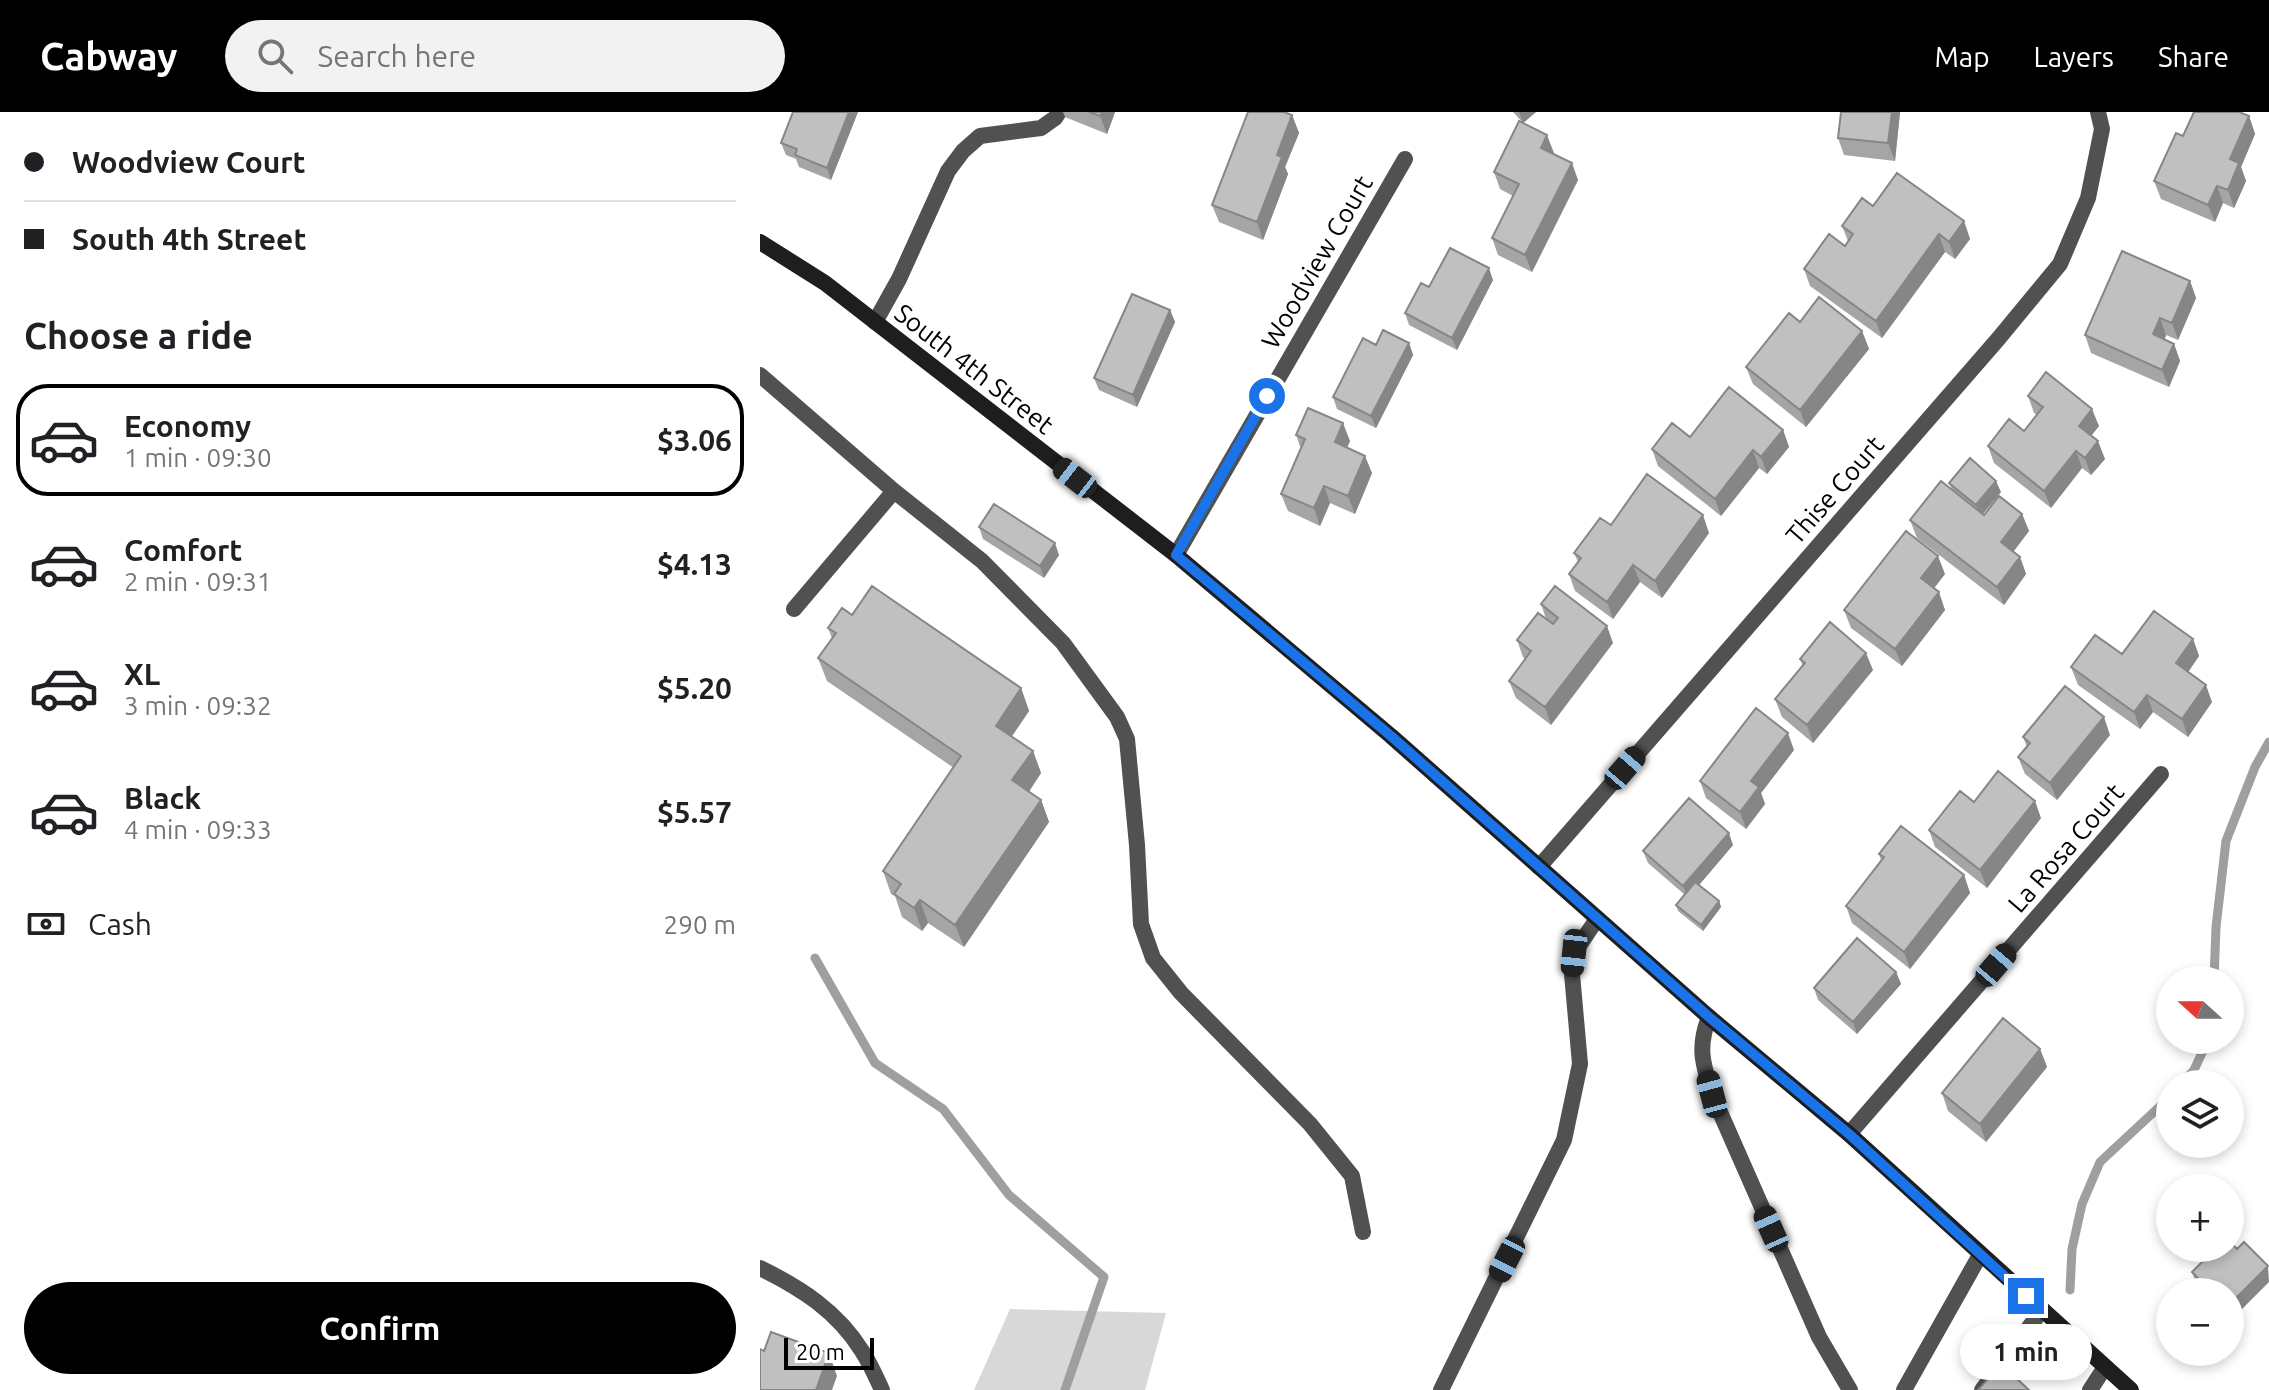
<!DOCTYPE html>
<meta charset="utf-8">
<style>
:root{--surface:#fff;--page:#f2f2f2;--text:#202124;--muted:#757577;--line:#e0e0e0;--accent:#000}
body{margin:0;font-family:Ubuntu,sans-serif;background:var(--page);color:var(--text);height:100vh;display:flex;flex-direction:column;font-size:30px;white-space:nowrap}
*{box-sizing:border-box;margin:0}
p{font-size:26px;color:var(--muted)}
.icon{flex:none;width:44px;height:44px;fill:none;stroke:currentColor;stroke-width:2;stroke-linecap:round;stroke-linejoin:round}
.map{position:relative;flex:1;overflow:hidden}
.sheet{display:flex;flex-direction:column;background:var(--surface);width:760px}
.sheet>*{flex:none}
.top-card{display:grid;align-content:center;height:176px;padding:0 24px;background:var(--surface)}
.needle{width:52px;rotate:291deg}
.tools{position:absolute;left:1396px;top:854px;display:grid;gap:16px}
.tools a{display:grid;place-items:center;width:88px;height:88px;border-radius:50%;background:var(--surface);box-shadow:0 4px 12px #0003;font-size:40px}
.scale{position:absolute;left:24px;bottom:20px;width:90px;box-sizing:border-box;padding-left:8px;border:4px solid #000;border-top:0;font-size:22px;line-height:28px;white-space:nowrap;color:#000;-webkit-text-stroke:6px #fff;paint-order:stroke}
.end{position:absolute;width:36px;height:36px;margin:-18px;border:10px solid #1a73e8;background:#fff;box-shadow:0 0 0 4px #fff}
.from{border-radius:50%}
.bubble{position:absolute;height:56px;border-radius:28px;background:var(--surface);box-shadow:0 4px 12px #0003;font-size:26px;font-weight:700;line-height:56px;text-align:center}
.car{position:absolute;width:24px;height:48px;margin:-24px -12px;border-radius:10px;box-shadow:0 0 6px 2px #0007;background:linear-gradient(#222 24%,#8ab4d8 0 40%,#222 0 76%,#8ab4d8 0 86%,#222 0)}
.top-card b{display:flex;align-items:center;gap:28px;height:76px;font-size:30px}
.top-card b+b{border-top:2px solid var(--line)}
.top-card i{width:20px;height:20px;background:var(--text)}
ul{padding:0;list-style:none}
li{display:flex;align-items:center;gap:24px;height:112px;margin:0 16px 12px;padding:0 8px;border:4px solid transparent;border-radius:32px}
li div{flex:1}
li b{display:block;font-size:30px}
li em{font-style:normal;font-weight:700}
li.active{border-color:var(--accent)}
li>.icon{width:72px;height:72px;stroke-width:1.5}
h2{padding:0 24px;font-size:36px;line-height:96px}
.pay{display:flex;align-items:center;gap:20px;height:88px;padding:0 24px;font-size:30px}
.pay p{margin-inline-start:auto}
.action{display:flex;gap:16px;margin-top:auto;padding:16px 24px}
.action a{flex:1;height:92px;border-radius:48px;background:var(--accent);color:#fff;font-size:32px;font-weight:700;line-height:92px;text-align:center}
header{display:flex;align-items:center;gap:48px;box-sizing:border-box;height:112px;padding:0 40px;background:var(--accent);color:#fff}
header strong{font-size:38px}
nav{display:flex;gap:44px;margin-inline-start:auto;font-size:28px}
.search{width:560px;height:72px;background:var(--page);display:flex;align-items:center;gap:20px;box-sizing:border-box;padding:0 28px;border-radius:44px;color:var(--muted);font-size:30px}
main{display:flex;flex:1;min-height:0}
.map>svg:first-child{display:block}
.green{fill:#d8d8d8}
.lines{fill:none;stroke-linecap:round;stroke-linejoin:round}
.stream{stroke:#9f9f9f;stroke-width:9}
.service{stroke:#515151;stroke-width:16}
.minor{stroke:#515151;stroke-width:16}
.secondary{stroke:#1e1e1e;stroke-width:16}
.wall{fill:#a5a5a5}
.shaded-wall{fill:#868686}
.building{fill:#c0c0c0;stroke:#868686;stroke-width:2}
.route{stroke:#1a73e8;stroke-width:10}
.labels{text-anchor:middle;stroke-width:6;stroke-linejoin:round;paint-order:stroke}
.street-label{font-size:26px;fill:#000;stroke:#fff}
</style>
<header>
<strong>Cabway</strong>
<div class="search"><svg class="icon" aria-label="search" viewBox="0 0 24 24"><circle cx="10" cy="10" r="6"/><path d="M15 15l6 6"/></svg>Search here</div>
<nav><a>Map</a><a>Layers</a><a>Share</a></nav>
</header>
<main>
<section class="sheet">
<div class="top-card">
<b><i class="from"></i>Woodview Court</b>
<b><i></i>South 4th Street</b>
</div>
<h2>Choose a ride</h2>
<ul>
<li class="active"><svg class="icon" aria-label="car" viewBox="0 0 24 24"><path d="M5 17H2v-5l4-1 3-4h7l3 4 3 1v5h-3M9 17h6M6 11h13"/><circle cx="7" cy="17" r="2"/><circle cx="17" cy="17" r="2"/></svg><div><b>Economy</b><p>1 min · 09:30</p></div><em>$3.06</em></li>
<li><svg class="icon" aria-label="car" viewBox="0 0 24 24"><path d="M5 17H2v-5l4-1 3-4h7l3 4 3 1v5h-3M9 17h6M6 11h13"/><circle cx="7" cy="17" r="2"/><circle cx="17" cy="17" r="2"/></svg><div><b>Comfort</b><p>2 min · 09:31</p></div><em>$4.13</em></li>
<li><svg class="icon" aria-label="car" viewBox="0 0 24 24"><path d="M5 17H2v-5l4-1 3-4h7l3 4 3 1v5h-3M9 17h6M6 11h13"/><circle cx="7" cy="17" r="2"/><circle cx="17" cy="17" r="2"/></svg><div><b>XL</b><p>3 min · 09:32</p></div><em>$5.20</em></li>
<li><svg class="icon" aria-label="car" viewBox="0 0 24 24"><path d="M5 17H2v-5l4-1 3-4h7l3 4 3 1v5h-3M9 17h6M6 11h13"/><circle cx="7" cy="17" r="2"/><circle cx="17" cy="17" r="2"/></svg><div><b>Black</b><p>4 min · 09:33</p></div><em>$5.57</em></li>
</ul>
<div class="pay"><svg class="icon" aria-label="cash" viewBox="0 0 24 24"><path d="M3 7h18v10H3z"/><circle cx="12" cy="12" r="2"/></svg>Cash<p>290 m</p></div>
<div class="action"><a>Confirm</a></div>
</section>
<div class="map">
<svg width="1509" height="1278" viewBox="0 0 1509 1278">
<rect width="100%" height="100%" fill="#fff"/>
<path class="green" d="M250,1197L406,1201L385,1278H214Z"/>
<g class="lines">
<path class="stream" d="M55,846L115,951L183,997L249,1083L344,1165L305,1278
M1454,868L1456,815L1466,729L1495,655L1509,630
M1421,972L1434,958L1448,928
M1310,1178L1312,1137L1322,1092L1340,1050L1410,985"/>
<path class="service" d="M115,210L139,167L188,59L203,39L220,24L281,16L295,6L299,0
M0,263L134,379L222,449L303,531L357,605L367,627L377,733L381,812L393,846L421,881L550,1012L592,1064L603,1120
M34,497L134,379
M1222,1278L1282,1198
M1330,1278L1345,1255"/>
<path class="minor" d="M416,443L645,47
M779,755L1239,226L1300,152L1328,86L1342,17L1338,0
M949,905C937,936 943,952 952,982L1059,1225L1090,1278
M1089,1022L1401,662
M0,1156C41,1176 77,1199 102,1239C110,1251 116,1265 122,1278
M681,1278L804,1028L820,952L812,862L814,841L837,807
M1144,1278L1220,1143"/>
<path class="secondary" d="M0,130L65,171L416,443L631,624L949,905L1089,1022L1371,1278"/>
</g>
<path class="wall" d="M98,0L71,68L39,55L36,47L26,43L21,31Z
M303,0H355L347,22L305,5Z
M753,0H776L763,11Z
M1081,0H1140L1135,49L1084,43L1078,26Z
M532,3L539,21L525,55L528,62L503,128L459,110L452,93Z
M1489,4L1495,22L1481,55L1486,69L1474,96L1463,91L1455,110L1401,87L1394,69L1423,24Z
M794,41L818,68L772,160L738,143L732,126L753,84L740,77L734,60Z
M1113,94L1204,109L1210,127L1195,147L1185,140L1122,226L1050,174L1044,157L1085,134L1088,129L1082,114Z
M733,168L697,238L649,213L645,201L669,175Z
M1430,169L1436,186L1418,228L1406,223L1405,227L1414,232L1420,249L1409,275L1331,241L1325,223Z
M410,198L415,210L377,295L339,278L334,266Z
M1102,219L1109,237L1046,315L993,272L986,255Z
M649,231L653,243L616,316L577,297L573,285L616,233Z
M1268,284L1339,314L1331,324L1345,347L1331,363L1322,356L1291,396L1234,351L1228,334L1264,319L1277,303L1274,301Z
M1023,318L1029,335L1007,362L999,356L961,404L898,354L892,337L930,325Z
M536,323L590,329L587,336L612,361L595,402L570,391L560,414L528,399L521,382L541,337Z
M1189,371L1241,380L1223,402L1224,403L1262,402L1269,419L1253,440L1260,445L1266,462L1244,493L1157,426L1150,408L1192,377Z
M851,413L949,421L902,486L880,470L853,507L815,479L809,462L818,450L814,441Z
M219,415L299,443L284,466L223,427Z
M1185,462L1174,476L1185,498L1142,554L1091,516L1084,498Z
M781,492L853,531L791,613L756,586L749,569L765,547L763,545L757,528L786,507Z
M92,503L261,576L269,599L252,624L273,639L281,661L269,680L281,688L289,710L204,835L168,811L162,819L142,805L135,784L131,782L123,759L194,656L67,569L58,546L72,526L68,516Z
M1433,527L1439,544L1428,560L1452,590L1428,625L1393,600L1380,617L1318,573L1311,555Z
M1040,547L1113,558L1053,631L1022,605L1015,587L1043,554Z
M1350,623L1297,688L1265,662L1258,645L1267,635L1263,625Z
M1034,638L1001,681L1005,692L986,717L946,686L940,669Z
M1281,706L1227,776L1175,735L1169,718Z
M973,733L939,773L959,789L961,795L943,819L918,799L916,793L925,783L888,751L883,739Z
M1119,742L1204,763L1210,781L1150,857L1092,811L1086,794L1121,748Z
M1136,860L1141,872L1097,922L1058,888L1054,876Z
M1280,937L1287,955L1226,1030L1188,999L1182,981Z
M1434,1136L1477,1137L1480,1199L1470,1189V1180H1444L1436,1172L1432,1160L1443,1149L1436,1141Z"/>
<path class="shaded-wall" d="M89,0H98L71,68L67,56Z
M342,0H355L347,22L340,4Z
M759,0H776L763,11Z
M1132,0H1140L1135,49L1128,31Z
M532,3L539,21L525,55L528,62L503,128L497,110L517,43Z
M1489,4L1495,22L1481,55L1486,69L1474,96L1468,78L1470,47Z
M787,23L794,41L788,53L781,36Z
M812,51L818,68L772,160L765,143Z
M1457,74L1463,91L1455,110L1448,93Z
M1204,109L1210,127L1195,147L1189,130Z
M1179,122L1185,140L1122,226L1116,209Z
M729,156L733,168L697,238L692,226Z
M1430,169L1436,186L1418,228L1412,211Z
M410,198L415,210L377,295L373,283Z
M1400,206L1406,223L1399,240L1393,222Z
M1102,219L1109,237L1046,315L1040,298Z
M649,231L653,243L616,316L611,304Z
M1414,232L1420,249L1409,275L1402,258Z
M1332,297L1339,314L1325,331L1319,314Z
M583,311L590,329L581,348L575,330Z
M1023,318L1029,335L1007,362L1001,345Z
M1338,329L1345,347L1331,363L1325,346Z
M993,338L999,356L961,404L955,387Z
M1316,339L1322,356L1291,396L1284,379Z
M605,344L612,361L595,402L588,384Z
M1236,369L1241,380L1220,405L1216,393Z
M564,374L570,391L560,414L554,396Z
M1262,402L1269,419L1247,448L1241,430Z
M943,403L949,421L902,486L895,469Z
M295,431L299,443L284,466L280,454Z
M1178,444L1185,462L1168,484L1161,466Z
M1260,445L1266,462L1244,493L1237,475Z
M873,453L880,470L853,507L847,490Z
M1179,480L1185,498L1142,554L1135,537Z
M847,514L853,531L791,613L785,595Z
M1433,527L1439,544L1422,569L1416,551Z
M1106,541L1113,558L1053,631L1047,613Z
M1446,573L1452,590L1428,625L1422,607Z
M261,576L269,599L244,636L236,614Z
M1387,583L1393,600L1380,617L1374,600Z
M1344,605L1350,623L1297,688L1290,671Z
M1028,621L1034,638L1001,681L1005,692L986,717L980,700L991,669Z
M273,639L281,661L261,691L252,668Z
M281,688L289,710L204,835L195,813Z
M1275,689L1281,706L1227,776L1220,758Z
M969,721L973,733L928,786L923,774Z
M1204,763L1210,781L1150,857L1144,840Z
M160,788L168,811L162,819L154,796Z
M959,789L961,795L943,819L941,813Z
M1136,860L1141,872L1097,922L1093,910Z
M1280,937L1287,955L1226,1030L1220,1012Z
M1508,1154L1509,1170L1480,1199L1475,1187Z
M69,1241L77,1264L72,1278H56Z"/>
<path class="building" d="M33,0H89L67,56L35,43L37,37L21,31Z
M329,0H342L340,4Z
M488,0H524L532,3L517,43L522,45L497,110L452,93Z
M1081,0H1132L1128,31L1078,26Z
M1434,0H1479L1489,4L1470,47L1479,51L1468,78L1457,74L1448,93L1394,69L1416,21L1423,24Z
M759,9L787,23L781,36L812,51L765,143L732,126L759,72L734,60Z
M1137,61L1204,109L1189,130L1179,122L1116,209L1044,157L1069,122L1085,134L1093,122L1082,114L1102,86L1113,94Z
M690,136L729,156L692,226L645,201L661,171L669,175Z
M1362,139L1430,169L1412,211L1400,206L1393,222L1414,232L1402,258L1325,223Z
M372,182L410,198L373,283L334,266Z
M1059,185L1102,219L1040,298L986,255L1029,201L1040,210Z
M623,218L649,231L611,304L573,285L603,226L616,233Z
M1286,260L1332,297L1319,314L1338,329L1325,346L1316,339L1284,379L1228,334L1249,307L1264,319L1283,295L1268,284Z
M969,275L1023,318L1001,345L993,338L955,387L892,337L912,311L930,325Z
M548,296L583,311L575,330L605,344L588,384L564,374L554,396L521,382L545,327L536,323Z
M1210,346L1236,369L1216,393L1189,371Z
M887,362L943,403L895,469L873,453L847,490L809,462L821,446L814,441L840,406L851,413Z
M1181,369L1224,403L1239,384L1262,402L1241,430L1260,445L1237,475L1150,408Z
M234,392L295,431L280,454L219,415Z
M1146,419L1178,444L1161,466L1179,480L1135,537L1084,498Z
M112,474L261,576L236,614L273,639L252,668L281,688L195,813L160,788L154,796L134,782L141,772L123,759L201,644L58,546L76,521L68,516L82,496L92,503Z
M795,474L847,514L785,595L749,569L771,539L757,528L778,501L793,512L798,506L781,492Z
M1394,499L1433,527L1416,551L1446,573L1422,607L1387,583L1374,600L1311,555L1335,523L1362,542Z
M1070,510L1106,541L1047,613L1015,587L1045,551L1040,547Z
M1305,574L1344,605L1290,671L1258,645L1270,631L1263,625Z
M996,596L1028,621L991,669L999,675L980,700L940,669Z
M1238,659L1275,689L1220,758L1169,718L1200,679L1214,690Z
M929,686L969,721L923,774L883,739Z
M1141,714L1204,763L1144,840L1086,794L1124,745L1119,742Z
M935,770L959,789L941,813L916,793Z
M1097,826L1136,860L1093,910L1054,876Z
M1243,906L1280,937L1220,1012L1182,981Z
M1470,1130L1477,1137L1484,1130L1508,1154L1475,1187L1470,1182V1180L1465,1177L1462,1180H1451L1432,1160L1447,1145L1438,1136H1470Z
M11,1220L69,1241L56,1278H0V1237L4,1239Z
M1241,1252L1269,1278H1218Z"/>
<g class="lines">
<path class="route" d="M507,284L416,443L631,624L949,905L1089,1022L1266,1184"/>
</g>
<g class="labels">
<g class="street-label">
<text transform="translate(557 150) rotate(-60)" y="9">Woodview Court</text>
<text transform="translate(214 257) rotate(38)" y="9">South 4th Street</text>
<text transform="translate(1075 378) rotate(-49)" y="9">Thise Court</text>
<text transform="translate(1306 736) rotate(-49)" y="9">La Rosa Court</text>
</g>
</g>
</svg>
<div class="tools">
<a><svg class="needle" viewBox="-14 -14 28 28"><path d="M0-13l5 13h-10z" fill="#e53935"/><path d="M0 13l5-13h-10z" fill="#757577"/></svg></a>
<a><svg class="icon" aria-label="layers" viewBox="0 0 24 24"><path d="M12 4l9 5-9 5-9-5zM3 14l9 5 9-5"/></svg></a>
<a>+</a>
<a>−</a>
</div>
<div class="scale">20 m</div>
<i class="end from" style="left:507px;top:284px"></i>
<i class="end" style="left:1266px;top:1184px"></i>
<div class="bubble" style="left:1200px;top:1212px;width:132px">1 min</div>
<i class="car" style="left:315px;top:366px;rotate:308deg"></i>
<i class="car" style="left:865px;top:656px;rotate:41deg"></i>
<i class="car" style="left:814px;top:841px;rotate:186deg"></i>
<i class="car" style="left:1236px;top:853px;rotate:41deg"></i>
<i class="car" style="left:952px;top:982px;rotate:345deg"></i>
<i class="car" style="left:1011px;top:1117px;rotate:336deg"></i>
<i class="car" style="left:747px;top:1147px;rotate:207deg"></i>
</div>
</main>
